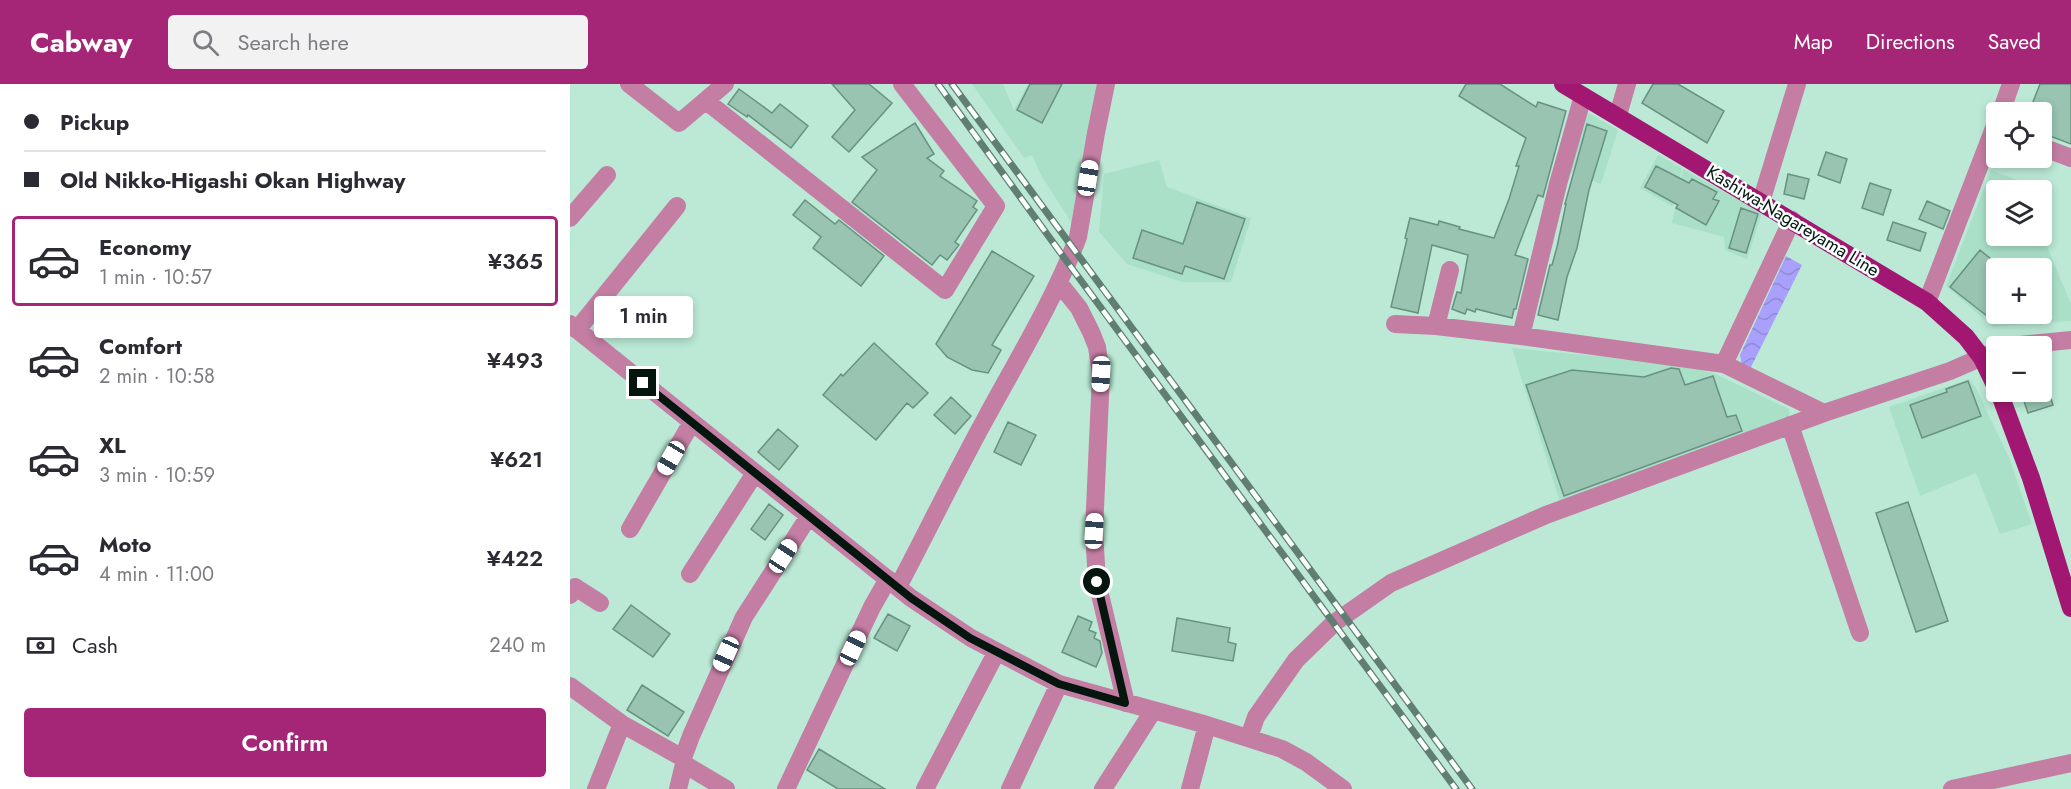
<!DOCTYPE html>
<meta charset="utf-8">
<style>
:root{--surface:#fff;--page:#f2f2f3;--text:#2b2b33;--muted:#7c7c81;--line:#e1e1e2;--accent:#a52677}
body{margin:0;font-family:Jost,sans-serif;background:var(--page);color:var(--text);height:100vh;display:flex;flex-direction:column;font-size:22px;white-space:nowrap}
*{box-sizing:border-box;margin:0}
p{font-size:20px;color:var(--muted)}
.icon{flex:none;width:33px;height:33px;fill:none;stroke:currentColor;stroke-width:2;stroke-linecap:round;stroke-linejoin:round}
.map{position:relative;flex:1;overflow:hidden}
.side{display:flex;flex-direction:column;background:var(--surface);width:570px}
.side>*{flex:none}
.guide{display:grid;align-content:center;height:132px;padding:0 24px;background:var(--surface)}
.fabs{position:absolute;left:1416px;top:18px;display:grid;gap:12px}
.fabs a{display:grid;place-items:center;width:66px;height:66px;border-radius:6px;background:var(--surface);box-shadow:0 3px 9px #0003;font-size:30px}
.end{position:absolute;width:27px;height:27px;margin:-14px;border:8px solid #05160f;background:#fff;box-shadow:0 0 0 3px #fff}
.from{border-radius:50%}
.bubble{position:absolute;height:42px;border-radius:6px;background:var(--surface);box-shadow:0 3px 9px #0003;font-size:20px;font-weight:600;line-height:42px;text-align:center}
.car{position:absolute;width:18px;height:36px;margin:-18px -9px;border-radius:8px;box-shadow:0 0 4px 2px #0007;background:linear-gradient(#fff 24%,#345 0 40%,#fff 0 76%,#345 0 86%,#fff 0)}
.guide b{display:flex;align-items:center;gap:21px;height:57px;font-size:22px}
.guide b+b{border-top:2px solid var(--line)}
.guide i{width:15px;height:15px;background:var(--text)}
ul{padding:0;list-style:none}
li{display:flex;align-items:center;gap:18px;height:90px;margin:0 12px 9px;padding:0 12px;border:3px solid transparent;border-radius:6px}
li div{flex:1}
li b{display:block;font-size:22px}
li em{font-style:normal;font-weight:600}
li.active{border-color:var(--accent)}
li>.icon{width:54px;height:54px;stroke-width:1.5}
.pay{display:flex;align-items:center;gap:15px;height:66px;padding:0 24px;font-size:22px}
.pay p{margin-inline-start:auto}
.primary-button{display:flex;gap:12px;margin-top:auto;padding:12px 24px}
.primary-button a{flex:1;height:69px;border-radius:6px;background:var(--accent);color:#fff;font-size:24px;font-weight:600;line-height:69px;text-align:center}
header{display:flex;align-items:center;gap:36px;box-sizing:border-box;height:84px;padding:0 30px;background:var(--accent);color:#fff}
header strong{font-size:28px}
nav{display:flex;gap:33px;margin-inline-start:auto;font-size:21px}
.search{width:420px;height:54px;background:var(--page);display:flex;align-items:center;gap:15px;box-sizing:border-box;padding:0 21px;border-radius:6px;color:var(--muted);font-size:22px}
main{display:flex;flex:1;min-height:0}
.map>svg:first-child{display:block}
.built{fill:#aae0c8;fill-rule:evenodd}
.water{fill:url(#water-waves)}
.building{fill:#98c4b1;stroke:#679280;stroke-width:1.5}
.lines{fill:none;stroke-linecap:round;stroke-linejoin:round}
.minor{stroke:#c47da3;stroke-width:18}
.major{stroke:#a11772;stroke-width:18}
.rail-casing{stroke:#607f72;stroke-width:7}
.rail{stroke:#fafffd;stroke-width:4.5;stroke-dasharray:14;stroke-linecap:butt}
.route{stroke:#05160f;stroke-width:8}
.labels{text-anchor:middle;stroke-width:5;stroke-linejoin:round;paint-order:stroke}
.street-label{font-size:18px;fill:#05160f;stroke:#fafffd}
</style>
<header>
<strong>Cabway</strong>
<div class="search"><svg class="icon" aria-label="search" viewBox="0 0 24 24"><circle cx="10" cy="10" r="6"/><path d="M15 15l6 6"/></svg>Search here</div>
<nav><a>Map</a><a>Directions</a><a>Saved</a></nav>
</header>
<main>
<section class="side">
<div class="guide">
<b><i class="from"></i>Pickup</b>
<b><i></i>Old Nikko-Higashi Okan Highway</b>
</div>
<ul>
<li class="active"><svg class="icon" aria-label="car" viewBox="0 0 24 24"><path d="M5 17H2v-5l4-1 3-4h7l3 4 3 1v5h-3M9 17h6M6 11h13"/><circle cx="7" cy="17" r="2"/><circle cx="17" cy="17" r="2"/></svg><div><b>Economy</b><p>1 min · 10:57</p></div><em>¥365</em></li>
<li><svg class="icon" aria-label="car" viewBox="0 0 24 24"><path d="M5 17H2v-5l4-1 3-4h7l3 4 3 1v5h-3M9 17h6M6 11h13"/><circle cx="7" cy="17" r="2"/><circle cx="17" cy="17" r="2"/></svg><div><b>Comfort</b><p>2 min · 10:58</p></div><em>¥493</em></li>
<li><svg class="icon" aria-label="car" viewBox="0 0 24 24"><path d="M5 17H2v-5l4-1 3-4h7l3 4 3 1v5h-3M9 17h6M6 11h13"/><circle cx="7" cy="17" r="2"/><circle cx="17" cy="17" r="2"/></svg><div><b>XL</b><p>3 min · 10:59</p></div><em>¥621</em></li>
<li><svg class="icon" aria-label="car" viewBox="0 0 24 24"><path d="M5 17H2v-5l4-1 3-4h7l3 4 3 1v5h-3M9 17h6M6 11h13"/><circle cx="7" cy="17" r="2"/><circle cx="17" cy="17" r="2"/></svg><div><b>Moto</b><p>4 min · 11:00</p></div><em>¥422</em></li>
</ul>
<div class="pay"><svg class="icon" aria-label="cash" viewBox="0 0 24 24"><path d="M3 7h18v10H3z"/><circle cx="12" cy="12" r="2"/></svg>Cash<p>240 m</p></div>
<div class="primary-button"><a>Confirm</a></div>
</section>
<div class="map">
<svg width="1501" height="705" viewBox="0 0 1501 705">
<defs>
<pattern id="water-waves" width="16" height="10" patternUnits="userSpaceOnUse" patternTransform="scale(1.5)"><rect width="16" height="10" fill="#a8a0fb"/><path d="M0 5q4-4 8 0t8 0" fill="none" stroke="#8f89d6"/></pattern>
</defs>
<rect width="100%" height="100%" fill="#bbe9d5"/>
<path class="built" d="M402,0H433L444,26L458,0H527L503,141L471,91L462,71L454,74Z
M1015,27L1048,46L1031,100L998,88Z
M1088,71L1112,84L1103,123L1070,104Z
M589,76L597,103L681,134L661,198H612L557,180L529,148L534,90Z
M1113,85L1192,129L1177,175L1155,166L1154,153L1102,139Z
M1421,86L1465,103L1464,106H1426V152L1472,150L1501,220V237L1423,243L1376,202ZM1426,184H1472V230H1426Z
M942,264L1110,280L1143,289L1219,325L1220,337L990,418Z
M1399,295L1406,304L1440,376L1462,440L1430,450L1406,389L1350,412L1319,323Z"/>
<path class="water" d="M1216,172L1232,181L1180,285L1172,281L1170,271Z"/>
<path class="building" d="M262,0H299L322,19L279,68L262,53L285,26Z
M460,0H492L472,39L447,26Z
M896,0H930L966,23L968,18L996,27L973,113L968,111L945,171L958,175L946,225H944L942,234L906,225L905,228L897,225L895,230L882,225L887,208L891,209L898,171L862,161L848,229L821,223L837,155L835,154L840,134L868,141L869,137L890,143L889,145L924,154L939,115L949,82H946L956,54L889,12Z
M1083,0H1108L1154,27L1137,59L1072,19Z
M1470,0H1501V60L1472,49V28H1459Z
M169,5L202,29L210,20L238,42L221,64L178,31L177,33L158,20Z
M345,39L364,70L357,74L374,87L370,92L407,117L403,123L407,126L385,158L389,161L377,176L370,171L362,181L282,118L307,86L292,73Z
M1017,40L1037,47L1019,106L1007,164L997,193L988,236L968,231L980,181H982L987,163L996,120H995Z
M1256,68L1277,75L1270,99L1248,91Z
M1086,82L1119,99L1122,95L1147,108L1143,115L1149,117L1136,141L1106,124L1108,121L1075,103Z
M1218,90L1239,95L1234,115L1214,110Z
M1300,99L1321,106L1313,131L1292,124Z
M235,116L265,140L269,136L314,172L291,202L243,164L251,153L223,131Z
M1357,117L1380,127L1373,145L1349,135Z
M627,118L675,135L654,195L615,182L612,190L563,174L572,146L613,160Z
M1171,124L1188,130L1176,169L1159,164Z
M1323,138L1356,149L1350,167L1317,156Z
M1410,166L1426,179V219L1417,232L1380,203Z
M422,167L464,192L422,261L431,266L418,289L402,286L377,273L366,260Z
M304,259L358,309L343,324L337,319L306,356L253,311L271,290L273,292Z
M1101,284L1109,285L1115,301L1143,292L1157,333L1166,331L1172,347L994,412L956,301L1002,286L1074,293Z
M1398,297L1411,332L1352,354L1340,321L1377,308L1376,305Z
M1451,308H1479L1483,321L1458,329Z
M381,313L401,332L385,350L364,331Z
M438,338L466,351L451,381L424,368Z
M208,345L228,362L209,386L188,368Z
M1338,418L1378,537L1346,548L1306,429Z
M199,420L213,431L195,456L181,445Z
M61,521L100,550L83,573L43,545Z
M318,530L340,542L327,567L304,554Z
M508,532L522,538L519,546L526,549L524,554L530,557L532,569L526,583L492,568Z
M607,534L660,544L658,558L666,560L663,577L602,567Z
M72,601L114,628L98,652L57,626Z
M249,665L315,705H268L237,686Z"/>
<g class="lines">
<path class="minor" d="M59,0L109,39L155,0
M136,17L375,206L426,122L332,0
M1431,28L1441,0
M1048,31L1057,0
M1472,63L1501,74
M1191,118L1227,0
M0,134L37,91
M489,199L509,224L521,248L527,263L531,290L524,447L527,498L556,619
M1357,218L1426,39
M0,240L341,514L401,554L489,600L637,641L712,665L736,678L773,705
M825,240L866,242L951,252L1154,280L1254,329
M866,242L880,186
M7,246L107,122
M951,252L988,100L1013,12
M1440,262L1501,256
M1154,280L1222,136
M1220,341L1290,549
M60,445L122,338
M120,490L185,389
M328,503C358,446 386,388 417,332C449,273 484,216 508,153L526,49L536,0
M0,511L5,503L30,519
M0,602L52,640L113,674
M679,653L686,633L726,576L764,539L821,499L976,431L1254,329L1380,287L1426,267
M114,680L156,705
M26,705L52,640
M108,705L114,680L113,674L121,652L174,533L239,432
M216,705L302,523L318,495
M355,705L426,569
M440,705L489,600
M533,705L583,627
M620,705L637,641
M1382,705L1501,679"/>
<path class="major" d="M993,0L1357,218L1396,253L1412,274L1426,303
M1429,308L1461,394L1501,524"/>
<defs>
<path id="rail" d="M368,0L498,179L886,705
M382,0L902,705"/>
</defs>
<use href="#rail" class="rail-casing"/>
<use href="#rail" class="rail"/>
</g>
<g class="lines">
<path class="route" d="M73,299L341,514L400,554L489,600L555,619L527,498"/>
</g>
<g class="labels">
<g class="street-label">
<text transform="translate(1223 137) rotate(31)" y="6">Kashiwa-Nagareyama Line</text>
</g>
</g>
</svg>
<div class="fabs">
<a><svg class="icon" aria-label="locate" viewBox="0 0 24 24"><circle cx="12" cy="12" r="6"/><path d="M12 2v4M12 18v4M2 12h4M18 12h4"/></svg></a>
<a><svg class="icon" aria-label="layers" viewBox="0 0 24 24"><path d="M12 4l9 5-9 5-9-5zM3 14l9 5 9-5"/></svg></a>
<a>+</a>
<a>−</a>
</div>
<i class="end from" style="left:527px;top:498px"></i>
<i class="end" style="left:73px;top:299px"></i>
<div class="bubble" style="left:24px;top:212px;width:99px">1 min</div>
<i class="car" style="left:518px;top:94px;rotate:9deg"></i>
<i class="car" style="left:531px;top:290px;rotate:183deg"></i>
<i class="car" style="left:101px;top:374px;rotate:210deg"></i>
<i class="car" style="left:524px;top:447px;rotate:3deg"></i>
<i class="car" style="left:213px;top:472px;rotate:33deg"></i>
<i class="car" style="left:283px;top:564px;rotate:25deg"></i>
<i class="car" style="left:156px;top:570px;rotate:204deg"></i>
</div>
</main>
